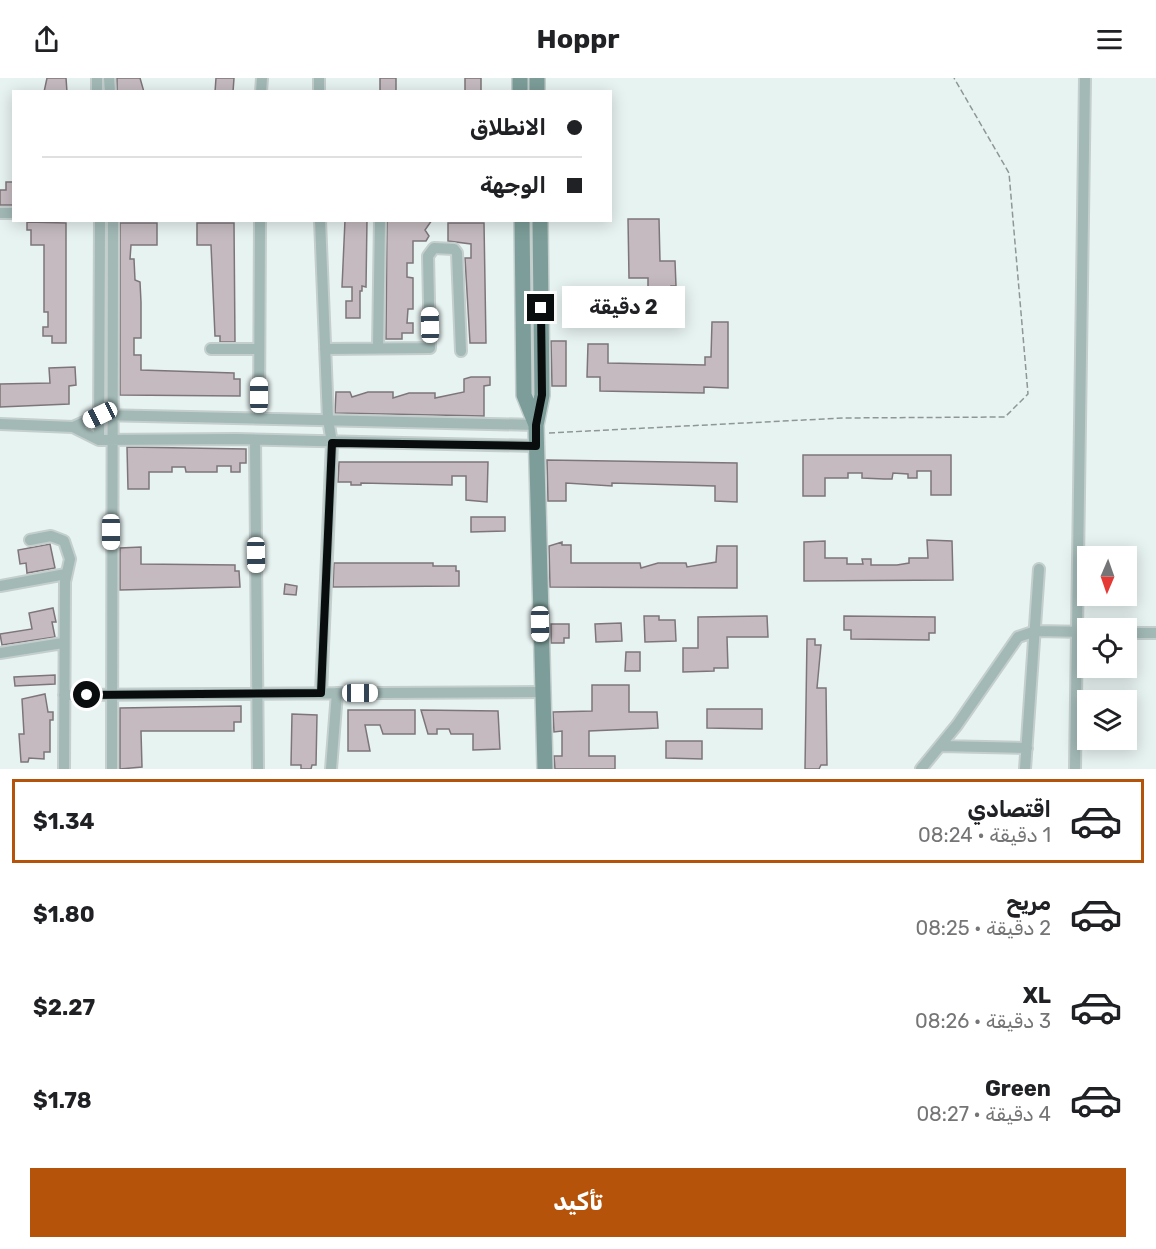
<!DOCTYPE html>
<html lang="ar">
<meta charset="utf-8">
<style>
:root{--surface:#fff;--page:#f2f2f2;--text:#202124;--muted:#757577;--line:#e0e0e0;--accent:#b45309}
body{margin:0;font-family:Rubik,"Noto Sans Arabic",sans-serif;background:var(--page);color:var(--text);direction:rtl;height:100vh;display:flex;flex-direction:column;font-size:22px;white-space:nowrap}
*{box-sizing:border-box;margin:0}
p{font-size:20px;color:var(--muted)}
.icon{flex:none;width:33px;height:33px;fill:none;stroke:currentColor;stroke-width:2;stroke-linecap:round;stroke-linejoin:round}
.map{position:relative;height:691px;overflow:hidden;direction:ltr}
.details{display:flex;flex-direction:column;background:var(--surface);flex:1}
.details>*{flex:none}
.top-card{position:absolute;left:12px;top:12px;width:600px;height:132px;border-radius:0px;box-shadow:0 3px 15px #0003;direction:rtl;display:grid;align-content:center;height:132px;padding:0 30px;background:var(--surface)}
.needle{width:39px;rotate:182deg}
.tools{position:absolute;left:1077px;top:468px;display:grid;gap:12px}
.tools a{display:grid;place-items:center;width:60px;height:60px;border-radius:0px;background:var(--surface);box-shadow:0 3px 15px #0003;font-size:30px}
.end{position:absolute;width:27px;height:27px;margin:-14px;border:8px solid #090d0d;background:#fff;box-shadow:0 0 0 3px #fff}
.from{border-radius:50%}
.bubble{position:absolute;height:42px;border-radius:0px;background:var(--surface);box-shadow:0 3px 15px #0003;font-size:20px;font-weight:700;line-height:42px;text-align:center;direction:rtl}
.car{position:absolute;width:18px;height:36px;margin:-18px -9px;border-radius:8px;box-shadow:0 0 4px 2px #0007;background:linear-gradient(#fff 24%,#345 0 40%,#fff 0 76%,#345 0 86%,#fff 0)}
.top-card b{display:flex;align-items:center;gap:21px;height:57px;font-size:22px}
.top-card b+b{border-top:2px solid var(--line)}
.top-card i{width:15px;height:15px;background:var(--text)}
ul{padding:10px 0 0;list-style:none}
li{display:flex;align-items:center;gap:18px;height:84px;margin:0 12px 9px;padding:0 18px;border:3px solid transparent;border-radius:0px}
li div{flex:1}
li b{display:block;font-size:22px}
li em{font-style:normal;font-weight:700}
li.active{border-color:var(--accent)}
li>.icon{width:54px;height:54px;stroke-width:1.5}
.action{display:flex;gap:12px;margin-top:auto;padding:12px 30px}
.action a{flex:1;height:69px;border-radius:0px;background:var(--accent);color:#fff;font-size:24px;font-weight:700;line-height:69px;text-align:center}
header{display:flex;justify-content:space-between;align-items:center;height:78px;padding:0 30px;background:var(--surface);font-size:27px;font-weight:700}
.map>svg:first-child{display:block}
.building{fill:#c4babf;stroke:#7e757a;stroke-width:1.5}
.lines{fill:none;stroke-linecap:round;stroke-linejoin:round}
.street-casing{stroke:#c3cecd;stroke-width:14}
.secondary-casing{stroke:#c3cecd;stroke-width:18}
.path{stroke:#8f9796;stroke-width:1.5;stroke-dasharray:6 3;stroke-linecap:butt}
.street{stroke:#a2b9b6;stroke-width:10}
.secondary{stroke:#7c9d99;stroke-width:15}
.route{stroke:#090d0d;stroke-width:8}
</style>
<header><svg class="icon" aria-label="menu" viewBox="0 0 24 24"><path d="M4 6h16M4 12h16M4 18h16"/></svg>Hoppr<svg class="icon" aria-label="share" viewBox="0 0 24 24"><path d="M12 15V3M7 8l5-5 5 5M5 13v7h14v-7"/></svg></header>
<div class="map">
<svg width="1156" height="691" viewBox="0 0 1156 691">
<rect width="100%" height="100%" fill="#e7f3f1"/>
<path class="building" d="M47,0H66L67,14H44Z
M117,0H140L144,14H117Z
M216,0H234L233,14H215Z
M380,0H396V14H380Z
M465,0H481V14H465Z
M6,104H14V127H0V112H6Z
M628,141H659L660,183H675L676,208H671V215H648V200H629Z
M345,142H367L366,209L362,208V213H360V240H346V223H352V209H342Z
M387,142H432L425,152L429,158L426,163H413V185H407V199L413,200V231H408L407,245H413V255H402V261H386Z
M27,144L66,145V265H52V258H43V249H48V234H44V167H31V152H27Z
M120,145H157V167H131L130,181H134L135,202L140,204L141,224V260H134V277H141V292L234,295V301H240V318L120,317Z
M197,145H234L235,264H220V258H215L211,167H197Z
M448,145H484L486,265H470L465,180H471V166L448,163Z
M712,244H728V310L704,309V315L600,313V299H587L588,266H608V285L705,287V279H711Z
M551,263H566V308H552Z
M75,289L76,307L69,308V326L0,329V306L50,305L49,290Z
M471,299H490V307L484,308V338L335,335L336,314H350L352,319L368,314H393V320L409,315H435V320L464,314V301Z
M127,369L246,371V385H240V394H231V388H217V394H186L185,389H172V394H149V411H128Z
M803,377H951V417H931V393H917V400H908V396L893,395L892,401H884L862,400V395H848V400H825V418H803Z
M547,382L737,385V424L715,423V408L612,405V408L566,405V423H548Z
M339,384H488L487,424L466,422V398H452V407L361,405V407H351V404H338Z
M471,439H505V453L471,454Z
M927,462L952,463L953,502L804,503V464L825,463V480H847V486H863L862,481H871V487H897L909,485V480H928Z
M562,464V467H571V485H640L641,490L658,485H686L687,489L716,484L717,468H737V510L550,509L549,468Z
M50,466L55,490L27,495L26,485L20,486L18,472Z
M141,469V486L235,487V493H239L240,509L120,512V470Z
M334,485H433V488H456V493H459V508L333,509Z
M285,506L297,508L296,517L284,516Z
M53,530L56,544H52L55,559L2,567L0,556L32,551L29,535Z
M644,538H659V542H675L676,563L645,564Z
M767,538L768,559H727L728,590H714V593L683,594V570H698V539Z
M844,538L935,539V555H929V562L851,561V552H844Z
M621,545L622,563L596,564L595,546Z
M551,546H569V560H564V565H551Z
M807,561H815V567H821L817,610H826L827,687H821L819,691H805Z
M626,574H640V593H625Z
M55,597V606L15,608L14,599Z
M592,607H629V634H657L658,650L589,653V678H615V691H555L554,678H562V653L554,654L553,634L592,633Z
M45,616L48,634H53V642H50V674H44V681L29,680L28,684H21L19,656H24L22,621Z
M241,628V644H234V653H141L142,689L120,691V630Z
M707,631H762V651L707,650Z
M348,632H415V656H383L380,647H365L370,673H348Z
M421,632L498,633L500,671L473,672V656H451L449,651H437V656H428Z
M292,636L317,637L316,687H312L311,691H301V687H291Z
M666,663H702V681L666,680Z"/>
<g class="lines">
<defs>
<path id="street" d="M97,0V14
M109,0L110,14
M319,0V14
M261,14L262,0
M0,135H14
M320,142L328,341L332,365L321,615
M378,270L380,142
M211,271H259
M325,271L430,270L428,178L434,170L454,171L457,175L461,273
M259,340L260,142
M0,346L73,349L99,362L237,361L536,368
M73,349L100,337L536,347
M99,362L100,142
M255,362L258,691
M30,462L51,458L64,463L70,481L65,504L64,691
M0,508L66,496
M1126,555H1156
M0,575L63,565
M64,617L541,614
M941,668L1027,670
M112,691L113,142
M331,691L337,615
M921,691L957,647L1018,559L1036,553L1088,554
M1025,691L1039,491
M1075,691L1085,0"/>
<path id="secondary" d="M520,0V14
M537,0V14
M522,142L524,317L536,347
M540,142L542,317L536,347L545,691"/>
</defs>
<use href="#street" class="street-casing"/>
<use href="#secondary" class="secondary-casing"/>
<path class="path" d="M549,355L843,340L1005,339L1028,316L1009,95L954,0"/>
<use href="#street" class="street"/>
<use href="#secondary" class="secondary"/>
</g>
<g class="lines">
<path class="route" d="M87,617L321,615L332,365L536,368V347L542,317L541,230"/>
</g>
</svg>
<div class="tools">
<a><svg class="needle" viewBox="-14 -14 28 28"><path d="M0-13l5 13h-10z" fill="#e53935"/><path d="M0 13l5-13h-10z" fill="#757577"/></svg></a>
<a><svg class="icon" aria-label="locate" viewBox="0 0 24 24"><circle cx="12" cy="12" r="6"/><path d="M12 2v4M12 18v4M2 12h4M18 12h4"/></svg></a>
<a><svg class="icon" aria-label="layers" viewBox="0 0 24 24"><path d="M12 4l9 5-9 5-9-5zM3 14l9 5 9-5"/></svg></a>
</div>
<i class="end from" style="left:87px;top:617px"></i>
<i class="end" style="left:541px;top:230px"></i>
<div class="bubble" style="left:562px;top:208px;width:123px">2 دقيقة</div>
<i class="car" style="left:430px;top:247px;rotate:359deg"></i>
<i class="car" style="left:259px;top:317px;rotate:0deg"></i>
<i class="car" style="left:100px;top:337px;rotate:244deg"></i>
<i class="car" style="left:111px;top:454px;rotate:180deg"></i>
<i class="car" style="left:256px;top:477px;rotate:179deg"></i>
<i class="car" style="left:540px;top:546px;rotate:179deg"></i>
<i class="car" style="left:360px;top:615px;rotate:90deg"></i>
<div class="top-card">
<b><i class="from"></i>الانطلاق</b>
<b><i></i>الوجهة</b>
</div>
</div>
<section class="details">
<ul>
<li class="active"><svg class="icon" aria-label="car" viewBox="0 0 24 24"><path d="M5 17H2v-5l4-1 3-4h7l3 4 3 1v5h-3M9 17h6M6 11h13"/><circle cx="7" cy="17" r="2"/><circle cx="17" cy="17" r="2"/></svg><div><b>اقتصادي</b><p>1 دقيقة · 08:24</p></div><em>$1.34</em></li>
<li><svg class="icon" aria-label="car" viewBox="0 0 24 24"><path d="M5 17H2v-5l4-1 3-4h7l3 4 3 1v5h-3M9 17h6M6 11h13"/><circle cx="7" cy="17" r="2"/><circle cx="17" cy="17" r="2"/></svg><div><b>مريح</b><p>2 دقيقة · 08:25</p></div><em>$1.80</em></li>
<li><svg class="icon" aria-label="car" viewBox="0 0 24 24"><path d="M5 17H2v-5l4-1 3-4h7l3 4 3 1v5h-3M9 17h6M6 11h13"/><circle cx="7" cy="17" r="2"/><circle cx="17" cy="17" r="2"/></svg><div><b>XL</b><p>3 دقيقة · 08:26</p></div><em>$2.27</em></li>
<li><svg class="icon" aria-label="car" viewBox="0 0 24 24"><path d="M5 17H2v-5l4-1 3-4h7l3 4 3 1v5h-3M9 17h6M6 11h13"/><circle cx="7" cy="17" r="2"/><circle cx="17" cy="17" r="2"/></svg><div><b>Green</b><p>4 دقيقة · 08:27</p></div><em>$1.78</em></li>
</ul>
<div class="action"><a>تأكيد</a></div>
</section>
